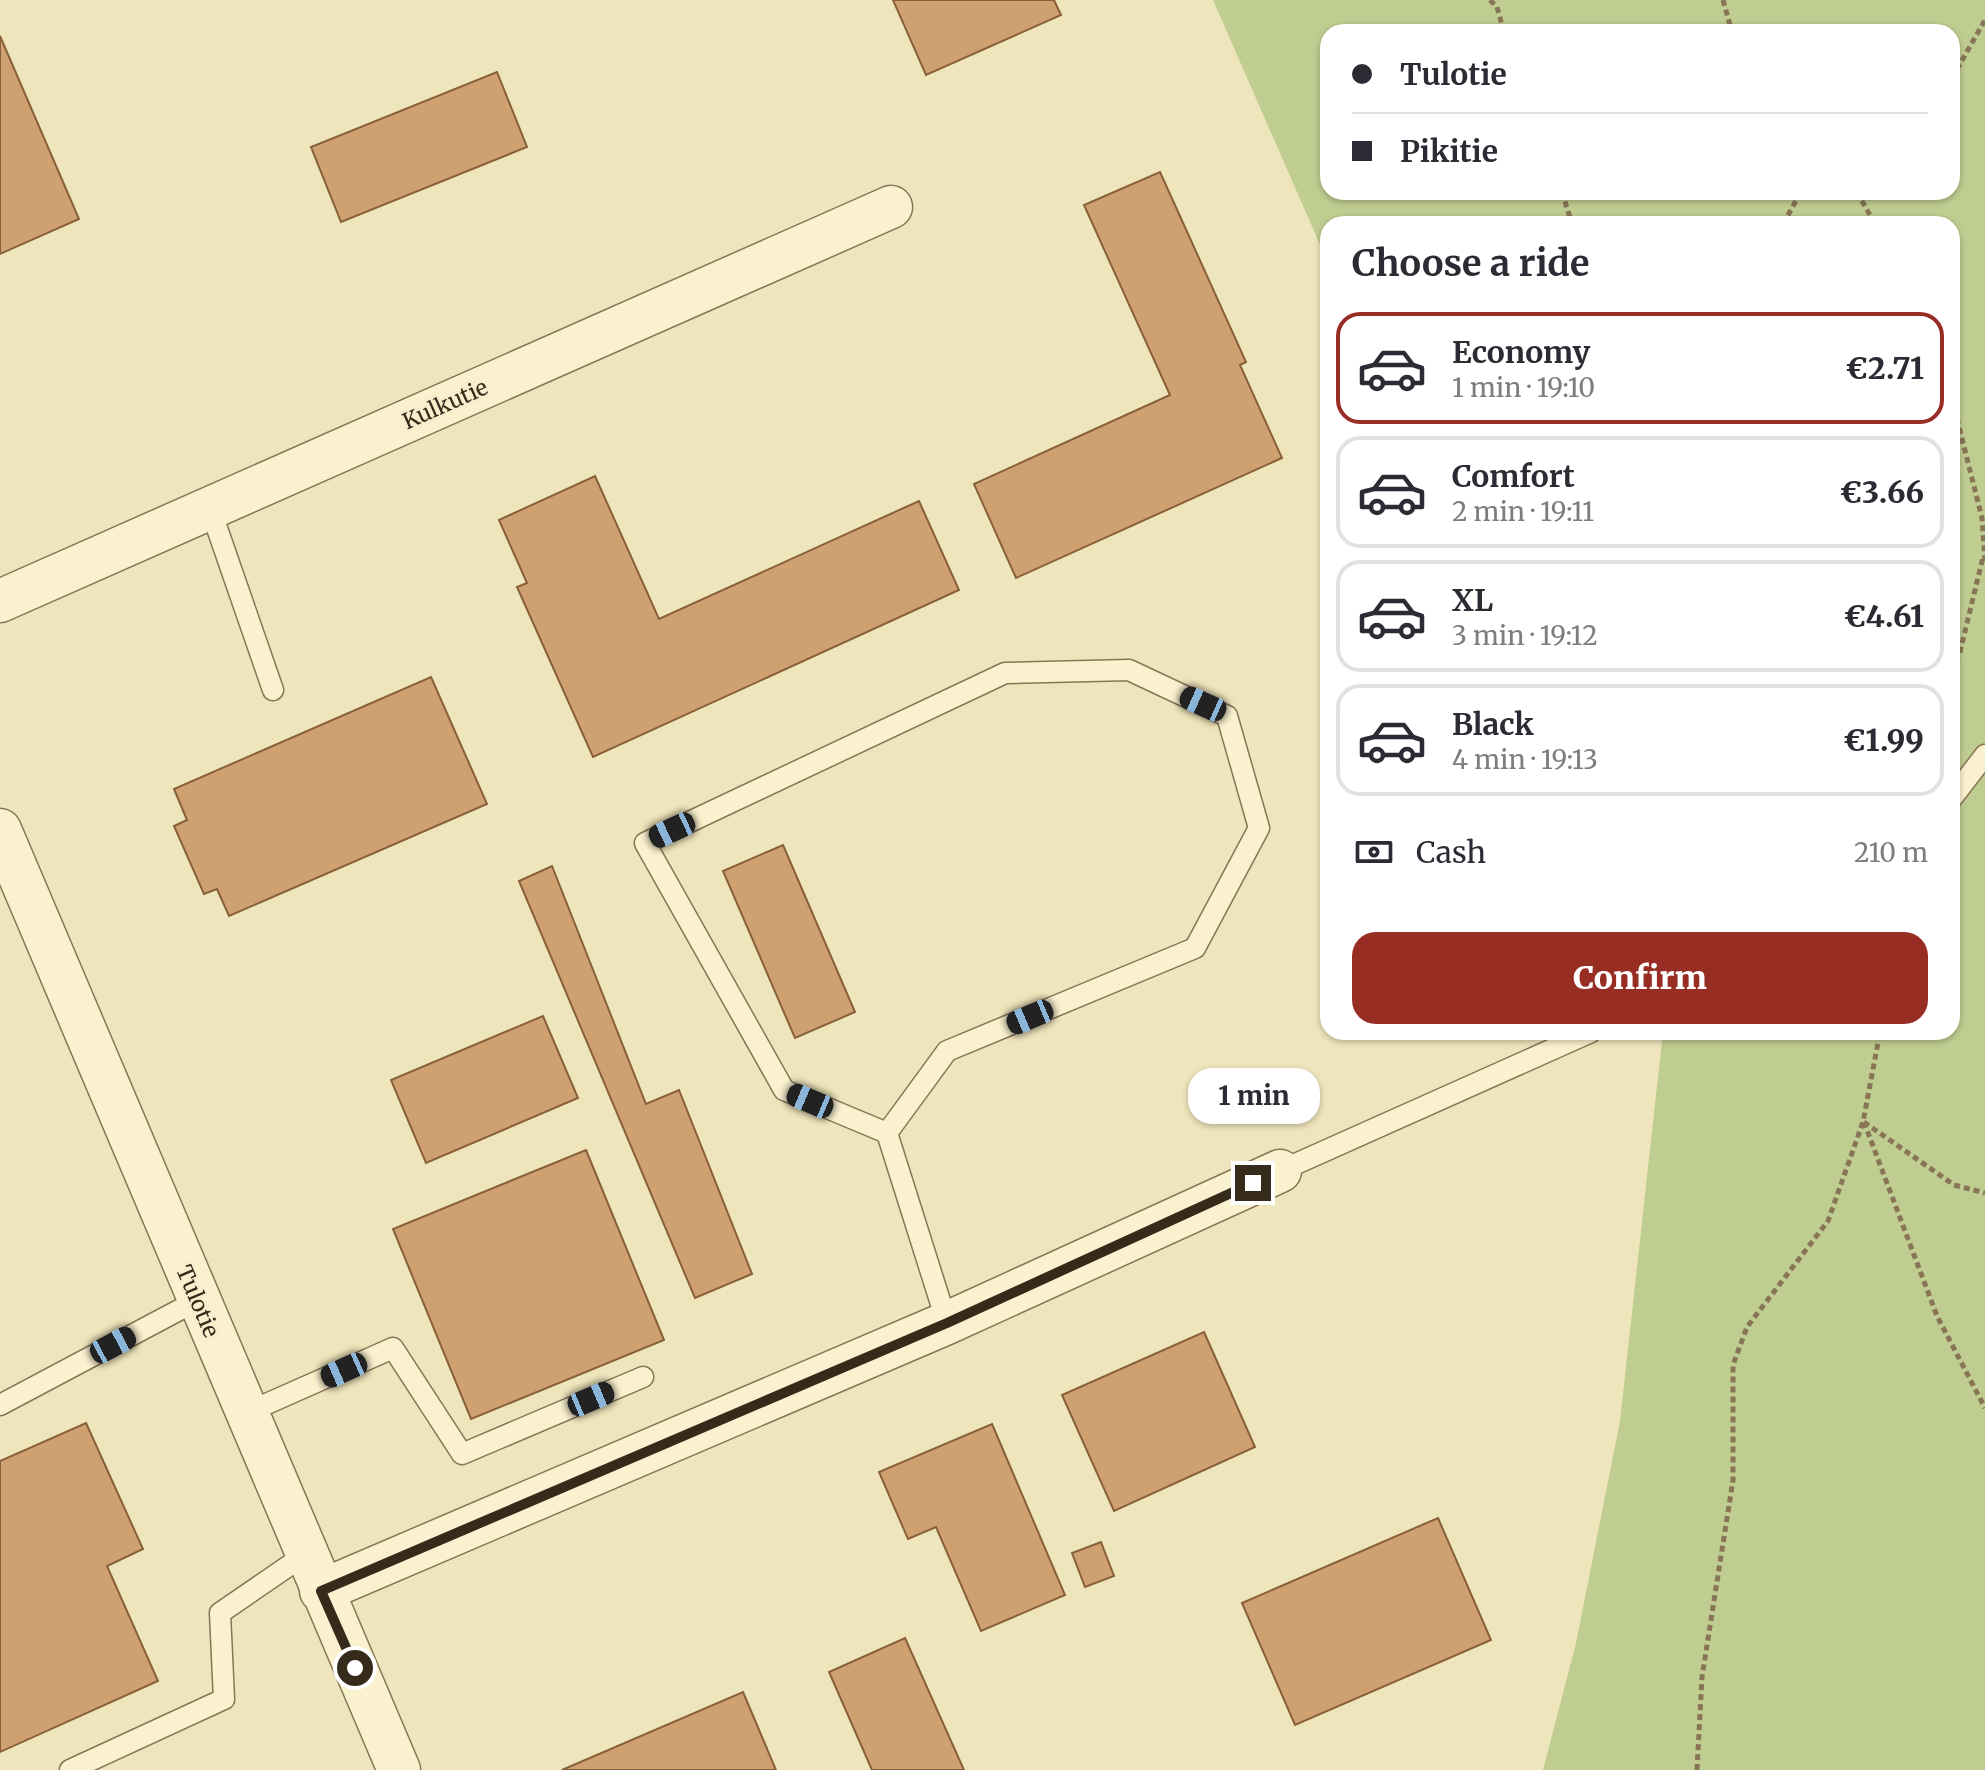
<!DOCTYPE html>
<meta charset="utf-8">
<style>
:root{--surface:#fff;--page:#f7f7f7;--text:#2b2b33;--muted:#7c7c81;--line:#e1e1e2;--accent:#982e23}
body{margin:0;font-family:Merriweather,serif;background:var(--page);color:var(--text);height:100vh;display:flex;flex-direction:column;font-size:30px;white-space:nowrap}
*{box-sizing:border-box;margin:0}
p{font-size:26px;color:var(--muted)}
.icon{flex:none;width:44px;height:44px;fill:none;stroke:currentColor;stroke-width:2;stroke-linecap:round;stroke-linejoin:round}
.map{position:relative;flex:1;overflow:hidden}
.side{position:absolute;left:1320px;top:216px;width:640px;height:824px;display:flex;flex-direction:column;background:var(--surface);border-radius:24px;box-shadow:0 2px 6px #0004}
.side>*{flex:none}
.guide{position:absolute;left:1320px;top:24px;width:640px;height:176px;border-radius:24px;box-shadow:0 2px 6px #0004;display:grid;align-content:center;height:176px;padding:0 32px;background:var(--surface)}
.end{position:absolute;width:36px;height:36px;margin:-18px;border:10px solid #362a1a;background:#fff;box-shadow:0 0 0 4px #fff}
.from{border-radius:50%}
.bubble{position:absolute;height:56px;border-radius:24px;background:var(--surface);box-shadow:0 2px 6px #0004;font-size:26px;font-weight:800;line-height:56px;text-align:center}
.car{position:absolute;width:24px;height:48px;margin:-24px -12px;border-radius:10px;box-shadow:0 0 6px 2px #0007;background:linear-gradient(#222 24%,#8ab4d8 0 40%,#222 0 76%,#8ab4d8 0 86%,#222 0)}
.guide b{display:flex;align-items:center;gap:28px;height:76px;font-size:30px}
.guide b+b{border-top:2px solid var(--line)}
.guide i{width:20px;height:20px;background:var(--text)}
ul{padding:0;list-style:none}
li{display:flex;align-items:center;gap:24px;height:112px;margin:0 16px 12px;padding:0 16px;border:4px solid var(--line);border-radius:24px}
li div{flex:1}
li b{display:block;font-size:30px}
li em{font-style:normal;font-weight:800}
li.on{border-color:var(--accent)}
li>.icon{width:72px;height:72px;stroke-width:1.5}
h2{padding:0 32px;font-size:36px;line-height:96px}
.pay{display:flex;align-items:center;gap:20px;height:88px;padding:0 32px;font-size:30px}
.pay p{margin-inline-start:auto}
.action{display:flex;gap:16px;margin-top:auto;padding:16px 32px}
.action a{flex:1;height:92px;border-radius:24px;background:var(--accent);color:#fff;font-size:32px;font-weight:800;line-height:92px;text-align:center}
.map>svg:first-child{display:block}
.green{fill:#c0cd90;fill-rule:evenodd}
.building{fill:#cfa170;stroke:#87603a;stroke-width:2}
.lines{fill:none;stroke-linecap:round;stroke-linejoin:round}
.lane-casing{stroke:#877555;stroke-width:23}
.street-casing{stroke:#877555;stroke-width:45}
.path{stroke:#877555;stroke-width:5;stroke-dasharray:6 4;stroke-linecap:butt}
.lane{stroke:#faf1cf;stroke-width:20}
.street{stroke:#faf1cf;stroke-width:42}
.route{stroke:#362a1a;stroke-width:10}
.labels{text-anchor:middle;stroke-width:6;stroke-linejoin:round;paint-order:stroke}
.street-label{font-size:22px;fill:#362a1a;stroke:#f6eecc}
</style>
<div class="map">
<svg width="1985" height="1770" viewBox="0 0 1985 1770">
<rect width="100%" height="100%" fill="#efe5bc"/>
<path class="green" d="M1213,0H1985V1770H1543L1576,1643L1620,1421L1663,1032H1952V224H1328V263ZM1328,32H1952V192H1328Z"/>
<path class="building" d="M893,0H1054L1061,15L926,75Z
M0,36L79,219L0,254Z
M497,72L527,147L341,222L311,147Z
M1160,172L1246,362L1240,365L1282,458L1016,578L974,484L1170,395L1084,205Z
M595,476L659,619L919,501L959,590L593,757L517,587L527,583L499,520Z
M431,677L487,804L229,916L217,889L204,894L174,826L187,820L174,789Z
M783,845L855,1012L795,1038L723,871Z
M552,866L646,1104L679,1090L752,1274L695,1298L519,881Z
M543,1016L578,1098L426,1163L391,1080Z
M586,1150L664,1340L471,1419L393,1229Z
M1204,1332L1255,1447L1114,1511L1062,1395Z
M86,1423L143,1549L107,1566L158,1681L0,1752V1461Z
M992,1424L1065,1595L981,1631L936,1527L908,1539L879,1472Z
M1438,1518L1491,1640L1295,1725L1242,1603Z
M1101,1542L1114,1576L1085,1587L1072,1553Z
M905,1638L964,1770H872L829,1672Z
M743,1692L776,1770H562Z"/>
<g class="lines">
<defs>
<path id="lane" d="M210,508L273,690
M1952,798L1985,755
M887,1133L784,1090L645,843L1005,673L1129,670L1227,716L1259,828L1195,948L947,1051L887,1133L947,1323
M1280,1171L1591,1032
M0,1405L198,1300
M246,1413L393,1348L462,1454L643,1377
M70,1770L224,1699L220,1613L306,1554"/>
<path id="street" d="M0,601L891,207
M0,830L399,1770
M321,1591L947,1323L1280,1171"/>
</defs>
<use href="#lane" class="lane-casing"/>
<use href="#street" class="street-casing"/>
<path class="path" d="M1490,0L1497,7L1504,32
M1723,0L1732,32
M1952,78L1985,20
M1562,192L1572,224
M1857,192L1875,224
M1783,224L1801,192
M1952,399L1982,518L1985,561
M1952,671L1960,652L1983,557
M1864,1122L1937,1316L1985,1408
M1864,1122L1954,1185L1985,1193
M1697,1770L1702,1677L1733,1480V1365L1747,1327L1828,1221L1863,1122L1880,1032"/>
<use href="#lane" class="lane"/>
<use href="#street" class="street"/>
</g>
<g class="lines">
<path class="route" d="M355,1668L321,1591L947,1323L1253,1183"/>
</g>
<g class="labels">
<g class="street-label">
<text transform="translate(445 404) rotate(-24)" y="8">Kulkutie</text>
<text transform="translate(198 1301) rotate(67)" y="8">Tulotie</text>
</g>
</g>
</svg>
<i class="end from" style="left:355px;top:1668px"></i>
<i class="end" style="left:1253px;top:1183px"></i>
<div class="bubble" style="left:1188px;top:1068px;width:132px">1 min</div>
<i class="car" style="left:1203px;top:704px;rotate:294deg"></i>
<i class="car" style="left:672px;top:830px;rotate:245deg"></i>
<i class="car" style="left:1030px;top:1017px;rotate:247deg"></i>
<i class="car" style="left:810px;top:1101px;rotate:293deg"></i>
<i class="car" style="left:113px;top:1345px;rotate:62deg"></i>
<i class="car" style="left:344px;top:1370px;rotate:246deg"></i>
<i class="car" style="left:591px;top:1399px;rotate:67deg"></i>
<div class="guide">
<b><i class="from"></i>Tulotie</b>
<b><i></i>Pikitie</b>
</div>
<section class="side">
<h2>Choose a ride</h2>
<ul>
<li class="on"><svg class="icon" aria-label="car" viewBox="0 0 24 24"><path d="M5 17H2v-5l4-1 3-4h7l3 4 3 1v5h-3M9 17h6M6 11h13"/><circle cx="7" cy="17" r="2"/><circle cx="17" cy="17" r="2"/></svg><div><b>Economy</b><p>1 min · 19:10</p></div><em>€2.71</em></li>
<li><svg class="icon" aria-label="car" viewBox="0 0 24 24"><path d="M5 17H2v-5l4-1 3-4h7l3 4 3 1v5h-3M9 17h6M6 11h13"/><circle cx="7" cy="17" r="2"/><circle cx="17" cy="17" r="2"/></svg><div><b>Comfort</b><p>2 min · 19:11</p></div><em>€3.66</em></li>
<li><svg class="icon" aria-label="car" viewBox="0 0 24 24"><path d="M5 17H2v-5l4-1 3-4h7l3 4 3 1v5h-3M9 17h6M6 11h13"/><circle cx="7" cy="17" r="2"/><circle cx="17" cy="17" r="2"/></svg><div><b>XL</b><p>3 min · 19:12</p></div><em>€4.61</em></li>
<li><svg class="icon" aria-label="car" viewBox="0 0 24 24"><path d="M5 17H2v-5l4-1 3-4h7l3 4 3 1v5h-3M9 17h6M6 11h13"/><circle cx="7" cy="17" r="2"/><circle cx="17" cy="17" r="2"/></svg><div><b>Black</b><p>4 min · 19:13</p></div><em>€1.99</em></li>
</ul>
<div class="pay"><svg class="icon" aria-label="cash" viewBox="0 0 24 24"><path d="M3 7h18v10H3z"/><circle cx="12" cy="12" r="2"/></svg>Cash<p>210 m</p></div>
<div class="action"><a>Confirm</a></div>
</section>
</div>
